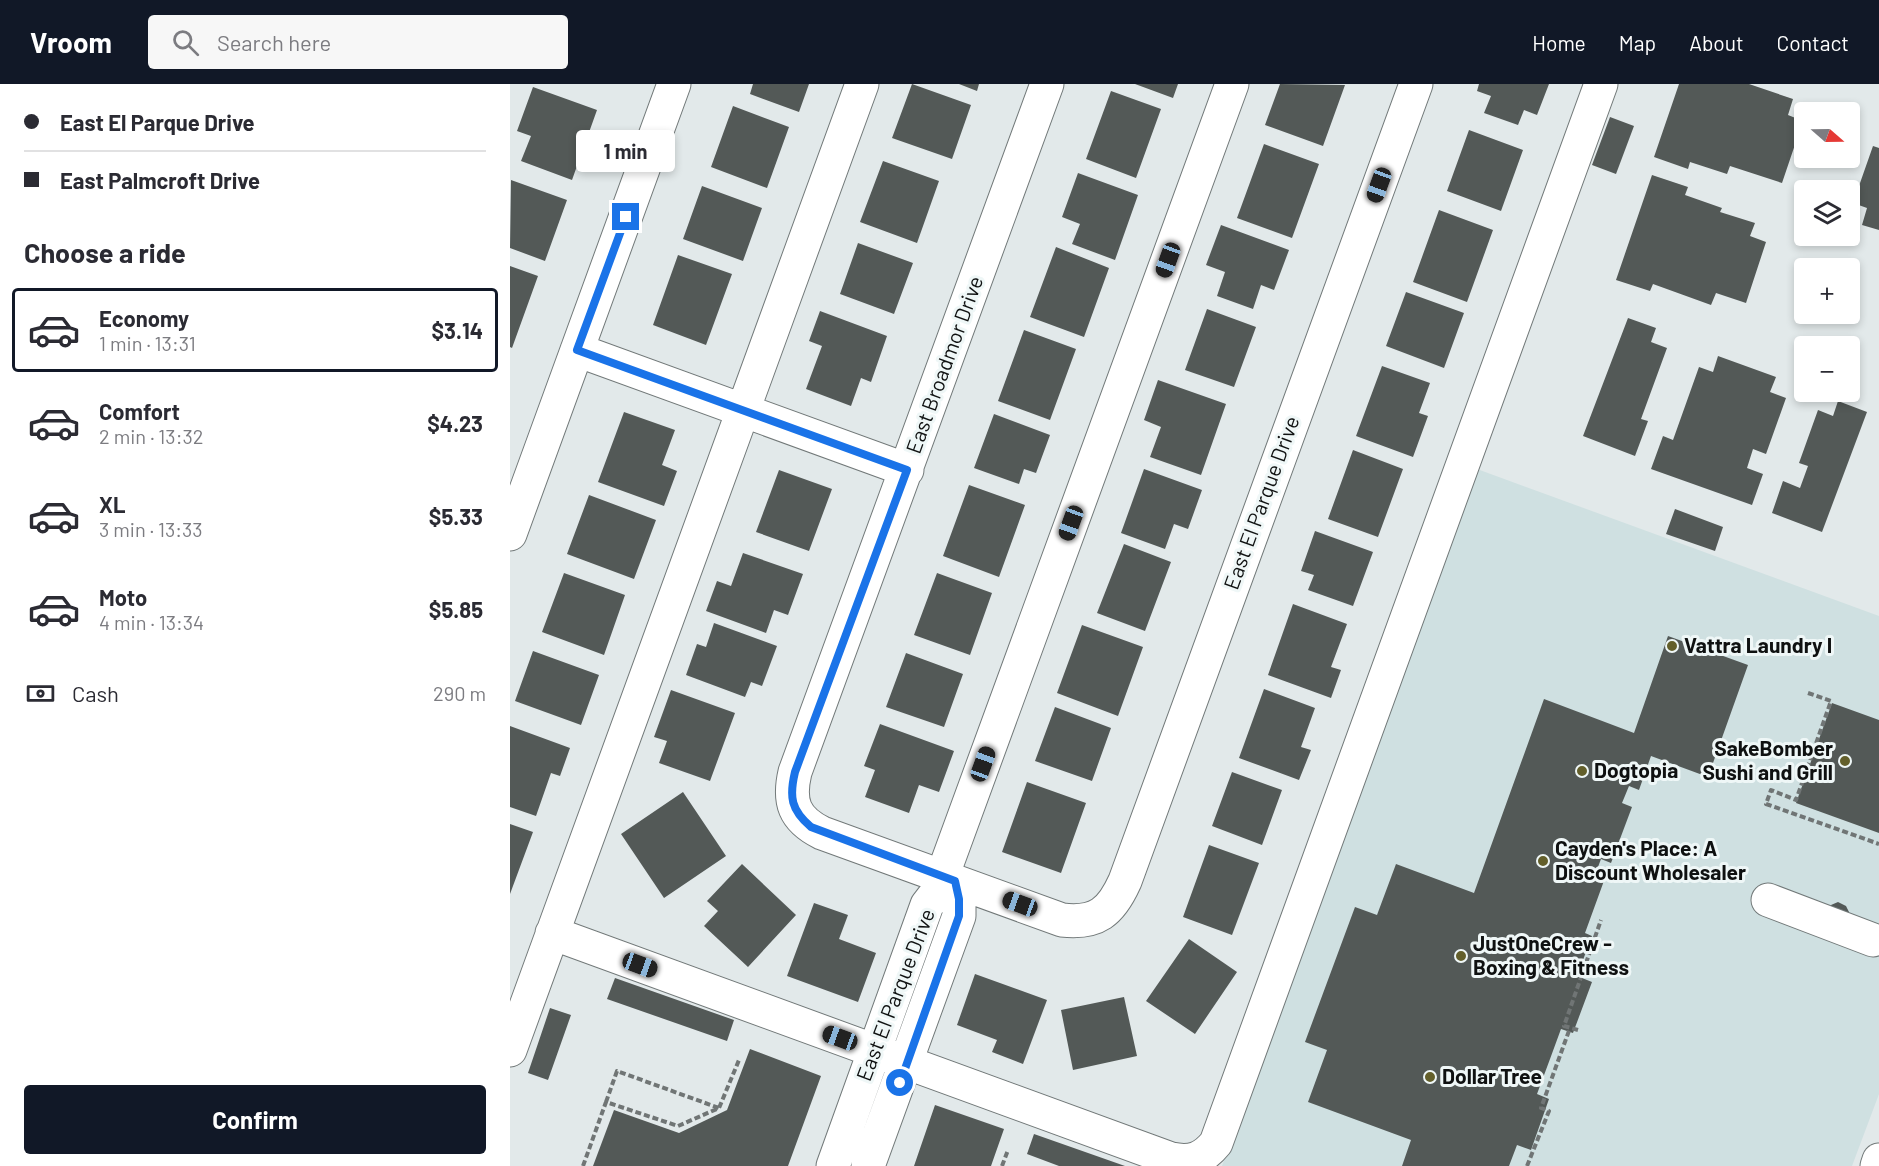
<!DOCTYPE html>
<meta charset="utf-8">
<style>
:root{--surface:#fff;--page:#f7f7f7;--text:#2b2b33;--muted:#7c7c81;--line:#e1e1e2;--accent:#111827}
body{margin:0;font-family:Barlow,sans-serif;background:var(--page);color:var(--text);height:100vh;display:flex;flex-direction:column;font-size:22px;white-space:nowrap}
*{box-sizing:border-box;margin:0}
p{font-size:20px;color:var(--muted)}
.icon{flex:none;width:33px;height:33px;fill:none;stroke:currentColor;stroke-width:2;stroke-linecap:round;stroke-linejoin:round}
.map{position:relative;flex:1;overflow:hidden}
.side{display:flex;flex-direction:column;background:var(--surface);width:510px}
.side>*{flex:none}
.guide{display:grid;align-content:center;height:132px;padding:0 24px;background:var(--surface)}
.needle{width:39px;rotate:110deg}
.buttons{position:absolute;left:1284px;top:18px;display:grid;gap:12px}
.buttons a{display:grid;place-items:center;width:66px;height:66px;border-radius:6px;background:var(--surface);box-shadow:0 3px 9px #0003;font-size:30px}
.end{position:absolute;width:27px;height:27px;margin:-14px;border:8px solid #1a73e8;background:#fff;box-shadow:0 0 0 3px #fff}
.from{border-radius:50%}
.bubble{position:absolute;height:42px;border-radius:6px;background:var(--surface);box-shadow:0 3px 9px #0003;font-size:20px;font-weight:700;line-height:42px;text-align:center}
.car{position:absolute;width:18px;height:36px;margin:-18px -9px;border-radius:8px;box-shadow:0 0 4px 2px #0007;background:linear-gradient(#222 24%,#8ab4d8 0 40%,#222 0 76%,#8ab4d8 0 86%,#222 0)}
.guide b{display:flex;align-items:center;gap:21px;height:57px;font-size:22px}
.guide b+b{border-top:2px solid var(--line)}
.guide i{width:15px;height:15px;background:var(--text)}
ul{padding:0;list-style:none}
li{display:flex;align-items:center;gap:18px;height:84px;margin:0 12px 9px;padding:0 12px;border:3px solid transparent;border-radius:6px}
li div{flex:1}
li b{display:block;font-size:22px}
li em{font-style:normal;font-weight:700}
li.selected{border-color:var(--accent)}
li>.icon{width:54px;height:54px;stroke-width:1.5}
h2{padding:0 24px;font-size:27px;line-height:72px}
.pay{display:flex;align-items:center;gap:15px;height:66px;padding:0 24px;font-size:22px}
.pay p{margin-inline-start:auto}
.primary-button{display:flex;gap:12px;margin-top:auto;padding:12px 24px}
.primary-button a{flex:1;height:69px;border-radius:6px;background:var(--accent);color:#fff;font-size:24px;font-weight:700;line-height:69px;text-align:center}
header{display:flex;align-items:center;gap:36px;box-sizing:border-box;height:84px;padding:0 30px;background:var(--accent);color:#fff}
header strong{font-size:28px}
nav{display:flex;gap:33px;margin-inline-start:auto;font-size:21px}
.search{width:420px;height:54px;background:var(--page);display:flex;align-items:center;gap:15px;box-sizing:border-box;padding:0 21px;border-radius:6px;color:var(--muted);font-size:22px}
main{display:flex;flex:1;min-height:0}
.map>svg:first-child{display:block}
.built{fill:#cfe0e1}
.building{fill:#535957}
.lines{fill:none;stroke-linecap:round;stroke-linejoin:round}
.minor-casing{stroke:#727979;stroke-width:35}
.major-casing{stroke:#727979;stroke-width:35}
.path{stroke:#707575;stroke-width:4;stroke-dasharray:6 3;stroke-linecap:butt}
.minor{stroke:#fff;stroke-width:33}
.major{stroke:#fff;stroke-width:33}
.route{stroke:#1a73e8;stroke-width:8}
.poi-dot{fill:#635f2b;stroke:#eff7f7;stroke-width:2}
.labels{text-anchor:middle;stroke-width:6;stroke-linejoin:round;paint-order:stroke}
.street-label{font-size:21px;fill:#0f1111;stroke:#eff7f7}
.poi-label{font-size:21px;font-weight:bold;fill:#0f1111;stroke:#eff7f7;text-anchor:start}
</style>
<header>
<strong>Vroom</strong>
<div class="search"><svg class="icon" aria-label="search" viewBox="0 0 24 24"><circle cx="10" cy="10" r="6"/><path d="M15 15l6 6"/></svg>Search here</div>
<nav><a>Home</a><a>Map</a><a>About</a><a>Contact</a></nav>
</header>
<main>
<section class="side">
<div class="guide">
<b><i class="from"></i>East El Parque Drive</b>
<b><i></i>East Palmcroft Drive</b>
</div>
<h2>Choose a ride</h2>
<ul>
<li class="selected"><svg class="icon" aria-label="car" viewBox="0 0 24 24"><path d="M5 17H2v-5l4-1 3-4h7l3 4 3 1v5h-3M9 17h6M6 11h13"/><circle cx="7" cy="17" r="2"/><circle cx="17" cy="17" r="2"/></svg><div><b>Economy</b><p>1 min · 13:31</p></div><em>$3.14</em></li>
<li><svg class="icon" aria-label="car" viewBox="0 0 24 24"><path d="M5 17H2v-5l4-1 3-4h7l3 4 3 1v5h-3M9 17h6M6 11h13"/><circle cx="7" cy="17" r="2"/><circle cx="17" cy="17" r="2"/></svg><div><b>Comfort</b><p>2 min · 13:32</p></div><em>$4.23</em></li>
<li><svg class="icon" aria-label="car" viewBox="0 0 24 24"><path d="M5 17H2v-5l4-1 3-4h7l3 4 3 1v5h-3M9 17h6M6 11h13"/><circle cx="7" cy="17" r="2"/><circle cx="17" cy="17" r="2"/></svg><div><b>XL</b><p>3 min · 13:33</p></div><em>$5.33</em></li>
<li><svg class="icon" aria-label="car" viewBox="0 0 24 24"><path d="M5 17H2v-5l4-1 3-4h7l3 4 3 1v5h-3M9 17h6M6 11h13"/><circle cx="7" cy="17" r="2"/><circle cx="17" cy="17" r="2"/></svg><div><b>Moto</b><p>4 min · 13:34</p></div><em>$5.85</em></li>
</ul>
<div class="pay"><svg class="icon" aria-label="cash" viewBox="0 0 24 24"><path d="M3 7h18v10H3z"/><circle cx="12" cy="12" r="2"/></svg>Cash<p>290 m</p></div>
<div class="primary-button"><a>Confirm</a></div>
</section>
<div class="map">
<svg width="1369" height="1082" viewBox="0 0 1369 1082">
<rect width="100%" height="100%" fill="#e2e9ea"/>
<path class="built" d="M967,385L1369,532V1010L1342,1082H712Z"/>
<path class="building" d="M243,0H299L289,28L240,10Z
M402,0L461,21L442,75L382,54Z
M449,0H469L467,7Z
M625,0H668L663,14Z
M770,0L835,1L813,62L755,41Z
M969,0H1039L1027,31L1014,26L1008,41L974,29L981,12L967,7Z
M1169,0H1239L1283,15L1278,31L1293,37L1272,99L1220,82L1217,90L1180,78L1178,85L1144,73Z
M23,3L87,26L62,96L11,77L21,52L7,47Z
M601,7L651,25L626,94L576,75Z
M223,22L279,43L257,104L201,83Z
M1100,33L1124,42L1106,90L1082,81Z
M959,46L1013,66L991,127L937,107Z
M754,60L809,80L782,154L727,134Z
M1363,62L1369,64V146L1352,141L1357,124L1343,119Z
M373,77L429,97L407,159L350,138Z
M568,89L628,111L605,176L562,160L570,140L552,133Z
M1142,91L1178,103L1175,111L1212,124L1210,128L1245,139L1240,152L1256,158L1236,219L1206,209L1201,221L1143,200L1140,207L1106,196Z
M1,96L57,116L35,177L0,164Z
M192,102L252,124L233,177L173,155Z
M929,126L983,146L957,218L903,198Z
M711,141L779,166L764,206L751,201L743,225L707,212L715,188L696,181Z
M348,159L403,179L384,230L330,210Z
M546,163L599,184L574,253L520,233Z
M168,171L222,190L196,261L143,241Z
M0,182L28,192L2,264L0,263Z
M896,208L954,229L934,284L876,262Z
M697,225L746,243L724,303L675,286Z
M310,227L377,252L361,298L351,294L341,322L296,305L312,262L299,257Z
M1118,234L1146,244L1141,258L1157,264L1131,335L1138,337L1125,372L1073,352Z
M514,246L566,265L540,336L488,317Z
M1208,272L1266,293L1260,308L1276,314L1256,370L1243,365L1237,384L1253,390L1242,421L1141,385L1153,352L1163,356L1189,283L1203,288Z
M872,282L920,299L909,329L918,332L903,373L846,352Z
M648,296L716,320L691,391L640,373L651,343L634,336Z
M1328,317L1357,328L1312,448L1262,429L1273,397L1290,404L1298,382L1289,379L1308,326L1323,332Z
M114,328L165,346L152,381L167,387L154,422L88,398Z
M484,330L540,351L526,389L514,385L509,400L464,384Z
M843,366L893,385L868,453L818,435Z
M634,385L692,406L678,445L664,440L655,465L611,449Z
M269,386L322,405L299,467L246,448Z
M459,401L515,421L489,493L433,472Z
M79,411L146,436L124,495L57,470Z
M1165,425L1213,443L1205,467L1156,450Z
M805,447L863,468L843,522L798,506L804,491L791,487Z
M614,460L661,478L635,547L587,529Z
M233,469L293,490L278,531L264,526L256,549L196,527L207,497L221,502Z
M54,489L115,511L94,571L32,548Z
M427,489L482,509L460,571L404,551Z
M783,520L837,540L821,583L831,586L821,614L758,591Z
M204,539L267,562L252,602L241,598L235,613L176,591L187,560L196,563Z
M572,541L633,563L608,632L547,609Z
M1158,552L1238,581L1198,693L1141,672L1129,706L1119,702L1112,719L1122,723L1101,779L1091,775L1085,791L1095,794L1075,849L1082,852L1067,892L1082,898L1063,949L1051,945L1040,975L1027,1010L1039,1015L1021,1066L1007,1061L999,1082H892L901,1056L798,1018L817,966L795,958L845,823L867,831L886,780L964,809L1034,615L1124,649Z
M23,567L89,591L71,641L5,617Z
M396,569L453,590L434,643L376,623Z
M754,605L805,624L791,663L801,666L789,696L729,674Z
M161,606L225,629L200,697L149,679L157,657L144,653Z
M1322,619L1369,636V749L1286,719Z
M545,623L601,644L582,697L525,677Z
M370,640L444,667L429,708L409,701L399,729L355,713L365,686L354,682Z
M0,642L60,664L50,692L41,689L26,732L0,723Z
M722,688L772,706L752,761L702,742Z
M517,698L576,719L551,789L492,768Z
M173,708L216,772L154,814L111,750Z
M0,740L23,748L0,810Z
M699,761L749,779L722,851L673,833Z
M232,780L286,831L238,883L194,842L208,827L197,817Z
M1328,818L1336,822L1339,828L1336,836L1318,829L1321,821Z
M304,819L338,831L329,855L366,869L348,918L277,892Z
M679,855L727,888L685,950L636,917Z
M465,890L537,916L513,980L482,968L487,956L447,941Z
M105,894L224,936L217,957L97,915Z
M614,913L627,972L563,986L551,926Z
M40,924L61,931L38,996L18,989Z
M240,965L311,992L278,1082H83L104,1026L169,1049L217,1026Z
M425,1021L494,1045L481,1082H404Z
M524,1050L615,1082H549L517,1070Z"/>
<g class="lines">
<defs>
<path id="minor" d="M537,0L285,688C278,718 284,735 312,749L552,836C587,840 601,828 615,797L906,0
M67,266L397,386
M0,450L164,0
M432,793L722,0
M1258,816L1363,856
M42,849L661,1075C681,1079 693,1075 706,1059L1091,0
M0,966L352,0
M323,1082L417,821L427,808L445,797L449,815V832L358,1082"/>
<path id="major" d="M1367,1082L1369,1076"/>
</defs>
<use href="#minor" class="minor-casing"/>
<use href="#major" class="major-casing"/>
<path class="path" d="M1298,609L1321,617L1286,716L1261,706L1256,720L1369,760
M1068,946L1054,942L1091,836
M96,1018L107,987L209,1024
M73,1082L96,1018L168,1042L209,1024L229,976
M492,1082L498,1066
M1017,1082L1039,1027L1031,1024L1060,944"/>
<use href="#minor" class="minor"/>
<use href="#major" class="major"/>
</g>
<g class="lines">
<path class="route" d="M116,133L67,266L397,386L285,688C279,713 281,726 301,743L445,797L449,815V832L390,999"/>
</g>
<g class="poi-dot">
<circle cx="1162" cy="562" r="6"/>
<circle cx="1335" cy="677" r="6"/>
<circle cx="1072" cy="687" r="6"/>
<circle cx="1033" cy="777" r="6"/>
<circle cx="951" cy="872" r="6"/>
<circle cx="920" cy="993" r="6"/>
</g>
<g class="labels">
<g class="street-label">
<text transform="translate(435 281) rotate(-70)" y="7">East Broadmor Drive</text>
<text transform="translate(752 419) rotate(-70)" y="7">East El Parque Drive</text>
<text transform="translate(386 911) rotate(-69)" y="7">East El Parque Drive</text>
</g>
<g class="poi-label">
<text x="1174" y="569">Vattra Laundry I</text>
<text x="1323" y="672" text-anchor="end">SakeBomber<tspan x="1323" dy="24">Sushi and Grill</tspan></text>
<text x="1084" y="694">Dogtopia</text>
<text x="1045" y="772">Cayden's Place: A<tspan x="1045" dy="24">Discount Wholesaler</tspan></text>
<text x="963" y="867">JustOneCrew -<tspan x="963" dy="24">Boxing &amp; Fitness</tspan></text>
<text x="932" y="1000">Dollar Tree</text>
</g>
</g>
</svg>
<div class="buttons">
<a><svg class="needle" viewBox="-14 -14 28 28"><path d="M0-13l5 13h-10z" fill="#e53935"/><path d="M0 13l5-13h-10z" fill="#7c7c81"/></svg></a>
<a><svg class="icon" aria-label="layers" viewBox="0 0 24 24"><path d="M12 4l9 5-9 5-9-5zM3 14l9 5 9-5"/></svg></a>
<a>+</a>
<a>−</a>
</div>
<i class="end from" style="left:390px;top:999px"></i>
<i class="end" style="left:116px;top:133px"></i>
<div class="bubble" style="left:66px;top:46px;width:99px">1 min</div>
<i class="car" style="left:869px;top:101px;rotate:200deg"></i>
<i class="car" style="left:658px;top:176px;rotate:200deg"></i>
<i class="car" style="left:561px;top:439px;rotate:200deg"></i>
<i class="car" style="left:473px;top:680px;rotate:20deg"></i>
<i class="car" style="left:510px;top:820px;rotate:290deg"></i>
<i class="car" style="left:130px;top:881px;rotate:110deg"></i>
<i class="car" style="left:330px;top:954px;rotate:290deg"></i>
</div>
</main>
